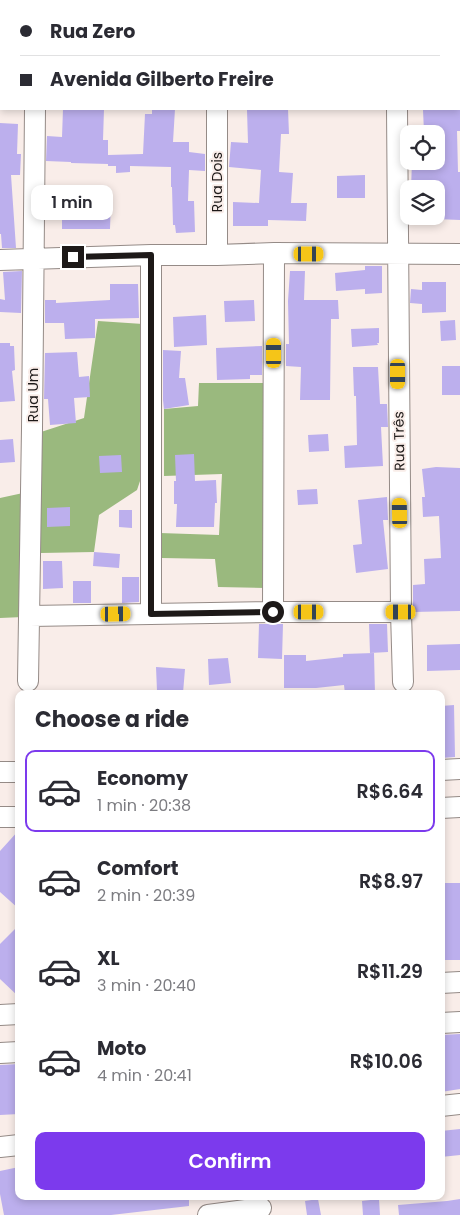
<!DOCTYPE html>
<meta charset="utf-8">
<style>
:root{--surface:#fff;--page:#f2f2f3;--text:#2b2b33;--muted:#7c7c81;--line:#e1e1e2;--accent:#7c3aed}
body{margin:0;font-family:Poppins,sans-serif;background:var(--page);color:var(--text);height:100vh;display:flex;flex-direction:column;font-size:19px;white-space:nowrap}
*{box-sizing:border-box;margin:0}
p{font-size:16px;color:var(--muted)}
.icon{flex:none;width:28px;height:28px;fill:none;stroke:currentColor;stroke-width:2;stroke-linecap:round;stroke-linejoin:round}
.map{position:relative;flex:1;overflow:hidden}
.details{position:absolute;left:15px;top:690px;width:430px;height:510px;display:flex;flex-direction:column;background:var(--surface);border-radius:10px;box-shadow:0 2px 8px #0003}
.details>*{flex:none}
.top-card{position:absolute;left:0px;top:0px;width:460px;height:110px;box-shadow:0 2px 8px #0003;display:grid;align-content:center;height:110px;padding:0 20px;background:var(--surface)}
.fabs{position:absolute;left:400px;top:125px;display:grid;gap:10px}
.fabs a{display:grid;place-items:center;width:45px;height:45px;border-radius:10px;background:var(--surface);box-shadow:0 2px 8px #0003;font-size:25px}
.end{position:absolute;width:22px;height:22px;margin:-11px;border:6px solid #1d1918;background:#fff;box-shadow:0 0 0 2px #fff}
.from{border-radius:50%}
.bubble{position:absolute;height:35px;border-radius:10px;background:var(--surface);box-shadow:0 2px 8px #0003;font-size:16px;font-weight:600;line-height:35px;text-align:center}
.car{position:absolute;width:15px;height:30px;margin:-15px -8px;border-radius:6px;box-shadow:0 0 4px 1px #0007;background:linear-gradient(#f5c518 24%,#345 0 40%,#f5c518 0 76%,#345 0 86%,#f5c518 0)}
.top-card b{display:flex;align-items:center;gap:18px;height:48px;font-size:19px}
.top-card b+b{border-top:1px solid var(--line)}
.top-card i{width:12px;height:12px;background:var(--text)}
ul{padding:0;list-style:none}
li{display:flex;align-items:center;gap:15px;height:82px;margin:0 10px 8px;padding:0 10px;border:2px solid transparent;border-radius:10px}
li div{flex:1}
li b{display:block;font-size:19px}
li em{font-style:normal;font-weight:600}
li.on{border-color:var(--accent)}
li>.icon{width:45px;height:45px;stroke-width:1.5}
h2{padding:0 20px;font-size:22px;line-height:60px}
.action{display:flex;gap:10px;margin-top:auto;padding:10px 20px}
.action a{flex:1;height:58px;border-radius:10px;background:var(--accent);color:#fff;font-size:20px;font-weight:600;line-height:58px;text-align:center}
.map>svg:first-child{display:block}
.forest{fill:#9ab97e}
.building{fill:#bcafed}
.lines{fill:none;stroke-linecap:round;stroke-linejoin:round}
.street-casing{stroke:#958b87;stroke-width:22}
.street{stroke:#fff;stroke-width:20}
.route{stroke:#1d1918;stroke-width:6}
.labels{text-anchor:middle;stroke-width:4;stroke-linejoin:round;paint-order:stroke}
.street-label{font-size:14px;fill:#1d1918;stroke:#f9ede9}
</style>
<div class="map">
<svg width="460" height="1215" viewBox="0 0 460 1215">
<rect width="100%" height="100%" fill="#f9ede9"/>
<path class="forest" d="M98,321L143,324V472L137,490L99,515L94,552L41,553V432L84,418Z
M199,383H266L265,588L218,587L215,559L162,558L160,533L219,535L222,474L164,476V409L198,406Z
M23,493V617L0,618V498Z"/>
<path class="building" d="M459,108H460V131H457L458,172H460V220L436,219V189H411L412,161H436V132H424L423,110Z
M63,109H104L103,140H108V155L143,154L145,114H152V109H175L173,142H189V152L205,154V171L189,170L188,201H194L195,232L176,233L175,225H173L172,187H171V167L130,166V172L116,173V166H108V164L71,163V162L46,161L47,136L62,137Z
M270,109H288L289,134H281L279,172L293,173L291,203H307L306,221L268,220V226H233V202L259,203L261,170L229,167L231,142L248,143L247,110Z
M0,123L18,124L17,154H21L20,175H11L16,248H2L1,234H0Z
M365,175V198H337V176Z
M62,199H111L110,229H62Z
M365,266H382V293L365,294V289L336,291L335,273L365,270Z
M22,271L21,313L0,312V299L5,300L3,272Z
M290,271H305L304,300H338L339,319H331L330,400H300L301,367L286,366V344H289L288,301Z
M422,282H446V312L422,313V304L410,303L411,289L422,290Z
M110,284H138L139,318L95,319V338L65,339L64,323H45V300H56V303L110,300Z
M254,300L255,321L225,322L224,301Z
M206,315L207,345L174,347L173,317Z
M455,320L456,340L441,341L440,321Z
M379,328V343H377L378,345L352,347L351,329Z
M0,343H10V346H14L15,370L12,371L15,401L0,402Z
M262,346V375H250V379L217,380L216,348Z
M163,350L181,351L179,378H185L189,405L164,409L163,400Z
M77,352L79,377L89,376L90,397L74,398L76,423L50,425L48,399H44L45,353Z
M442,366H460V395H442Z
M353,367H378L380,404H387L388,427H381L383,466L345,468L344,446L357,445L356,396H354Z
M328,434L329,451L309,452L308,435Z
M13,439L15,462L0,463V440Z
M194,454L195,481L216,480L217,503H215L214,527H176L177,504H174V481H176L175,455Z
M121,455L122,472L100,473L99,456Z
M436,467L460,468V611L413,612V585L425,584L424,559L441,558L439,516L423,517L422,497H425L422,469Z
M317,489L318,504L298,505L297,490Z
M387,497L388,520H383L388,569L356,573L353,545L362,544L358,500Z
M70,507V526L47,527V508Z
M119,510H132V528L119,527Z
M94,552L120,554L119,568L93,566Z
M43,561H62L63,588L43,589Z
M122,577H139V602L122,603Z
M73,581H91V603H73Z
M259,624H283L282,659L258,658Z
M369,624H387L388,652L370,653Z
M460,644V670L427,671V645Z
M374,653L375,694H345L344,685L316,688H284V655H306V661L343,657V654Z
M228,658L231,683L209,685L208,659Z
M156,667L185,669L183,693L157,691Z
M454,705L455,757L441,758V706Z
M19,830V909L0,892V851Z
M441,883H460V960H441Z
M19,925V997L0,979V944Z
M460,1034V1089L441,1092V1035Z
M19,1064V1114L0,1115V1065Z
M460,1129V1155L441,1157V1131Z
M19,1167V1196H189V1206L111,1215H4L0,1194V1171Z
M318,1199L321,1215H307L305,1201Z
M379,1199L380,1215H363L362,1201Z
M460,1199V1215H399L398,1205L447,1201Z"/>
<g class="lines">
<defs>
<path id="street" d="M397,0V1
M35,1V0
M217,1V0
M397,109L401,612L403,682
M151,255V614
M217,255V109
M0,260L151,255H217L274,253L460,254
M273,612L274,253
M30,616L273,612H401
M28,681L32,429L35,109
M441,770L460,769
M0,772H19
M441,808L460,807
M0,817H19
M441,983L460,982
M0,1015L19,1014
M441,1023L460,1022
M0,1053L19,1052
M441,1106L460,1104
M0,1147L19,1145
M208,1215L261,1208"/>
</defs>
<use href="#street" class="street-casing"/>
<use href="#street" class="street"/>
</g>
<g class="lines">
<path class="route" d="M73,257L151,255V614L273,612"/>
</g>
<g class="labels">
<g class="street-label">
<text transform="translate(217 182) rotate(-90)" y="5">Rua Dois</text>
<text transform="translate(33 395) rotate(-90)" y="5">Rua Um</text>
<text transform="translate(399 441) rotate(-91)" y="5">Rua Três</text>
</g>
</g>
</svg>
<div class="fabs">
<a><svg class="icon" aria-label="locate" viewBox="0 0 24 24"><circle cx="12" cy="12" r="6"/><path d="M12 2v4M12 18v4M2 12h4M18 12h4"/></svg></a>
<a><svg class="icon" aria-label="layers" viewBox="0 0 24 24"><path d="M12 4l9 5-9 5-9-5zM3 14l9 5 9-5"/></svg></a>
</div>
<i class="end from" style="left:273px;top:612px"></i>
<i class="end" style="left:73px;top:257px"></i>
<div class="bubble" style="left:31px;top:185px;width:82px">1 min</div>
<i class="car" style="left:309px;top:254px;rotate:90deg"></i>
<i class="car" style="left:274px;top:353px;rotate:0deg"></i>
<i class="car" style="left:398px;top:374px;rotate:180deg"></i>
<i class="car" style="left:400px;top:513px;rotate:359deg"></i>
<i class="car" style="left:309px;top:612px;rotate:90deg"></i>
<i class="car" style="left:401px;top:612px;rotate:270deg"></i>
<i class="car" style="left:116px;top:614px;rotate:89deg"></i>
<div class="top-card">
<b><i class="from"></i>Rua Zero</b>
<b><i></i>Avenida Gilberto Freire</b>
</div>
<section class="details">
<h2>Choose a ride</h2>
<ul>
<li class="on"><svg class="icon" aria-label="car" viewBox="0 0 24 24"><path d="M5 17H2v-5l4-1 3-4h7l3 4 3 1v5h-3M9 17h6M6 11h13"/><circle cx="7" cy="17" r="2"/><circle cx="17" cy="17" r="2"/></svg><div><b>Economy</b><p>1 min · 20:38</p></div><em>R$6.64</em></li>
<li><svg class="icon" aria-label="car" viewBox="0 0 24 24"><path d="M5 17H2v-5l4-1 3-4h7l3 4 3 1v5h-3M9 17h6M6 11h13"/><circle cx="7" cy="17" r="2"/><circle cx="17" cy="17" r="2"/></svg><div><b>Comfort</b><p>2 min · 20:39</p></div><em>R$8.97</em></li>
<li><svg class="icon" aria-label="car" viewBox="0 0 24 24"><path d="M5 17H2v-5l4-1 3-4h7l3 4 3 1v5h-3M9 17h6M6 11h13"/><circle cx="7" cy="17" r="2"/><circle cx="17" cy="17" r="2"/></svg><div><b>XL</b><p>3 min · 20:40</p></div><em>R$11.29</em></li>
<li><svg class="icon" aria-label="car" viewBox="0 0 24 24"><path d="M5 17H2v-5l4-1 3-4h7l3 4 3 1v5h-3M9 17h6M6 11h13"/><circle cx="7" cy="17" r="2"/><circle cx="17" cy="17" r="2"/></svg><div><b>Moto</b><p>4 min · 20:41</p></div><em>R$10.06</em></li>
</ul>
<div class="action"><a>Confirm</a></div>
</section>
</div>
